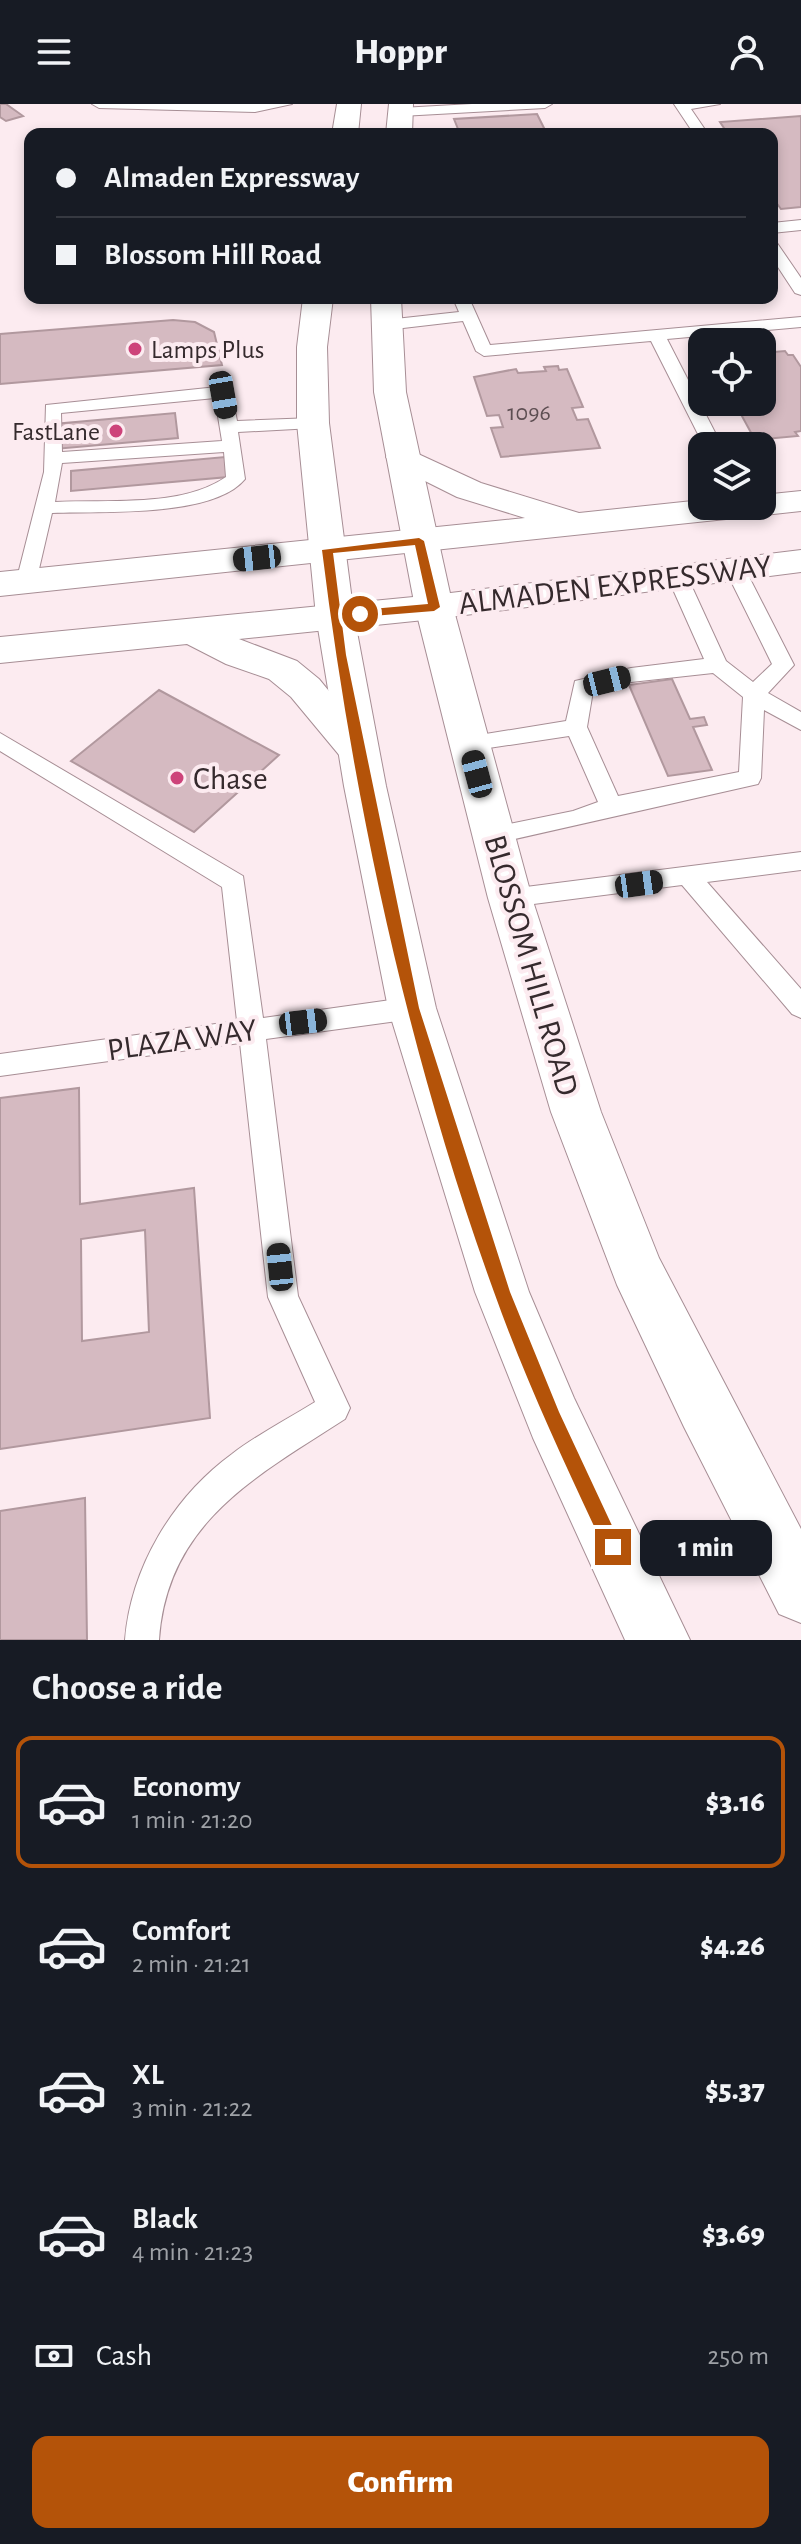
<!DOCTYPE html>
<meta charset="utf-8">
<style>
:root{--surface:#171b24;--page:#242831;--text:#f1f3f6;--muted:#9ea1a6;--line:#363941;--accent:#b45309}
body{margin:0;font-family:"Alegreya Sans",sans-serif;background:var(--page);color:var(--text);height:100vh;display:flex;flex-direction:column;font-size:30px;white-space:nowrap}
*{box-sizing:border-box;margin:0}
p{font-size:26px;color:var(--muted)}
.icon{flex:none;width:44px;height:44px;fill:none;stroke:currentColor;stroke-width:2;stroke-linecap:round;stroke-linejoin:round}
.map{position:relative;height:1536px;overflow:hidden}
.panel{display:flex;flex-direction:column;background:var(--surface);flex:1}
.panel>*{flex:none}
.hud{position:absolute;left:24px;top:24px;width:754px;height:176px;border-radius:16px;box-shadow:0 4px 12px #0003;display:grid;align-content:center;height:176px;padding:0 32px;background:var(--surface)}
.controls{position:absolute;left:688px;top:224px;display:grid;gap:16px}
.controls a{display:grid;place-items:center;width:88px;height:88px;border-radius:16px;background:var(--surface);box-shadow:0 4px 12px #0003;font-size:40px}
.end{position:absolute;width:36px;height:36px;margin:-18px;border:10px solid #b45309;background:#fff;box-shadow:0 0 0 4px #fff}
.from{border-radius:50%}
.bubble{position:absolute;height:56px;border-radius:16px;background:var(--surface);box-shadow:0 4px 12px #0003;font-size:26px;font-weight:800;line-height:56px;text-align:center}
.car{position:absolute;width:24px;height:48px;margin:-24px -12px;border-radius:10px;box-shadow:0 0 6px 2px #0007;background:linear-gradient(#222 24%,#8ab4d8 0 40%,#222 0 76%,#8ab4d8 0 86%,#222 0)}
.hud b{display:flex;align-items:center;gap:28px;height:76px;font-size:30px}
.hud b+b{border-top:2px solid var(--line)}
.hud i{width:20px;height:20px;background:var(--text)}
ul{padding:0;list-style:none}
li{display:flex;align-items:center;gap:24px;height:132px;margin:0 16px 12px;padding:0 16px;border:4px solid transparent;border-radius:16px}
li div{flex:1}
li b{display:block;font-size:30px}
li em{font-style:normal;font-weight:800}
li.selected{border-color:var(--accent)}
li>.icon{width:72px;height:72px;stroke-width:1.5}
h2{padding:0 32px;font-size:36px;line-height:96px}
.pay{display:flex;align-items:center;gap:20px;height:88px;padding:0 32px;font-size:30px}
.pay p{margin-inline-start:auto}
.primary-button{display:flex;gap:16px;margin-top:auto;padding:16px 32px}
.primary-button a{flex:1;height:92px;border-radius:16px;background:var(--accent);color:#fff;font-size:32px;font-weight:800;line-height:92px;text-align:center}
header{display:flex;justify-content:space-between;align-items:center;height:104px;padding:0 32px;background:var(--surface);font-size:36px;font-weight:800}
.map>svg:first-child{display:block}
.building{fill:#d5bac1;stroke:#b1989e;stroke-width:2;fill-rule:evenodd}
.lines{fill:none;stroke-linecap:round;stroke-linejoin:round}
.service-casing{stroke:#a78e95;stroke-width:2}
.secondary-casing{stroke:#a78e95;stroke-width:2}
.primary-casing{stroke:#a78e95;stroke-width:2}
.service{fill:#fff;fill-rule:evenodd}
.secondary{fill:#fff;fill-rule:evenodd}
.primary{fill:#fff;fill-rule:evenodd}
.route{fill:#b45309}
.poi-dot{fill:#cd437a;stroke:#fcebf0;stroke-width:3}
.labels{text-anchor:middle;stroke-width:8;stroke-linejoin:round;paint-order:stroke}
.far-number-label{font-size:24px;fill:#5d4e52}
.far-poi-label{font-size:26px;fill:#352a2d;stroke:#fcebf0;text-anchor:start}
.street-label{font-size:32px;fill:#352a2d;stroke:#fcebf0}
.poi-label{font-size:32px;fill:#352a2d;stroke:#fcebf0;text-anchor:start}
</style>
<header><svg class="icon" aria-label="menu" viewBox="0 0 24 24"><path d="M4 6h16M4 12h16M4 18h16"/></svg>Hoppr<svg class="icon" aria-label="person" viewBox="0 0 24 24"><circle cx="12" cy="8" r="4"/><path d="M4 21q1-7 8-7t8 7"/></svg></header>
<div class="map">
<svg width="801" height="1536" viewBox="0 0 801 1536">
<rect width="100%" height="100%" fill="#fcebf0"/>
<path class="building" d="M0,0H6L23,12L6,17L0,13Z
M537,10L547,30H460L454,15Z
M801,12V103L781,105L772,93V30H728L720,18Z
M173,216L195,218L214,228L222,261L0,280V230Z
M785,247L788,251H793L801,263V327L795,328L798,332L755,336L737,303H730L728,298H762V249Z
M558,262L559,266L567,265L583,303L572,304L577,316L588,315L600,344L501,353L491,324L503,323L499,311L487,312L474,273L516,265L518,269L546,267L544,263Z
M175,309L178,334L55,345L54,320Z
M225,353L228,373L71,387V367Z
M672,575L690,615L704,613L707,621L693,623L712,666L668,672L629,581Z
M159,586L279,651L194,728L71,657Z
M79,984L80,1100L194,1084L210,1314L0,1345V994ZM145,1126L149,1228L82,1237L81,1135Z
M85,1394L87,1536H0V1407Z"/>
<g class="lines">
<defs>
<path id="service" d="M92,0H292L255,8L99,4Z
M472,0H552L545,4L401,12L394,8L401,4Z
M674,0H720L691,5L708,30H694Z
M801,116V126L772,129V119Z
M772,137L777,139L801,174V191L795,189L772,154Z
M453,194H469L490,241L801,213V223L667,235L722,342H704L651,237L484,252L476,247L463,217L386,226L378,221L386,216L459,208Z
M217,283L232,291L237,317L313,314L322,319L313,324L238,328L245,375C213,414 100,407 52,409L36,478L33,482H19L16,478L44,368L46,301ZM215,294L222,337L62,348L61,309ZM224,348L226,373C181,404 108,395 55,398L62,359Z
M735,459L745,465L794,561L768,589L801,608V626L764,606L761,674L758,680L493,740L485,737L481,731L485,725L573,707L598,698L569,632L469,647L461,644L458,639L461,634L566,617L575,577L631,564L704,555L667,472L670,468H684L687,472L726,557L753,578L772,560L725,465ZM713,569L743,593L739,668L618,692L587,623L593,587L631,578Z
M0,629L243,772L263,914L412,893L421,897L425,904L421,911L412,915L266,935L298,1192L350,1304L345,1315C257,1372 167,1418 159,1536H125C131,1463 173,1393 232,1350C258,1330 288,1315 315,1298L268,1193L240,939L0,972V950L237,917L222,783L0,647Z
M801,748V766L707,778L801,885V914L792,910L682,781L510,803L501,801L498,794L501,787L510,785Z"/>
<path id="secondary" d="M337,0H361L358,30H332Z
M389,0H413L412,30H386Z
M303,194H333L327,243L329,319L354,512L386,682L436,904L529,1188L574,1294L690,1536H625L533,1334L475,1188L388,904L344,682L316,512L297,319V243Z
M371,194H401L406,288L453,503L532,794L601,1008L659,1154L801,1425V1519L779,1510L684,1323L617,1181L551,1008L488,794L415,503L374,288Z"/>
<path id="primary" d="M403,343L481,379L579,409L702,396V402H762V391L801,387V407L0,492V468L525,414L457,393L391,360L386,353L391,346Z
M801,446V468L434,515L239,535L297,557L319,575L379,648L373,658L359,662L345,658L291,593L269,575L226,560L187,540L0,559V533L434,491Z"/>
</defs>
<use href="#service" class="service-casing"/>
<use href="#secondary" class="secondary-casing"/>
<use href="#primary" class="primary-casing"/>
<use href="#service" class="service"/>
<use href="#secondary" class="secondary"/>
<use href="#primary" class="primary"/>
</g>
<path class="route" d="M419,434L424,437L440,503L434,507L360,513L354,510L360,506L428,500L415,441L333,449L346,551L419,904L510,1188L559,1308L622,1443L613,1452L607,1450C567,1364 526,1278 494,1188C408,951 353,696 322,446Z"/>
<g class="poi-dot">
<circle cx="135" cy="245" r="8"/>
<circle cx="116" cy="327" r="8"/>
<circle cx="177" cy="674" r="8"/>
</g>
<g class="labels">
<g class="far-number-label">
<text x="529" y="316">1096</text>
</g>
<g class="far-poi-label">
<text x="151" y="254">Lamps Plus</text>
<text x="100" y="336" text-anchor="end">FastLane</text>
</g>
<g class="street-label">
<text transform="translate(615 480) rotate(-7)" y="11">ALMADEN EXPRESSWAY</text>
<text transform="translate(532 861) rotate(74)" y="11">BLOSSOM HILL ROAD</text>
<text transform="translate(182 935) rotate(-8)" y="11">PLAZA WAY</text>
</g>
<g class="poi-label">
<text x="193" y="685">Chase</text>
</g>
</g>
</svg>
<div class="controls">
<a><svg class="icon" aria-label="locate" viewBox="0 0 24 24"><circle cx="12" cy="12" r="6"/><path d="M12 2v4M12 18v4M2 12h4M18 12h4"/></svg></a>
<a><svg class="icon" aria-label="layers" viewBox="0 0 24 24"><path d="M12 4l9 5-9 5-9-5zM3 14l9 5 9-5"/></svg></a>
</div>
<i class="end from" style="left:360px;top:510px"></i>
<i class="end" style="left:613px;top:1443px"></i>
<div class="bubble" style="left:640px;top:1416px;width:132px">1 min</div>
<i class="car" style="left:223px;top:291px;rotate:170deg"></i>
<i class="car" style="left:257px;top:454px;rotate:264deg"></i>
<i class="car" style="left:607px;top:577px;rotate:76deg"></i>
<i class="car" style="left:477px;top:670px;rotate:345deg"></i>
<i class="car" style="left:639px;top:780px;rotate:82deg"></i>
<i class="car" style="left:303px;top:918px;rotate:83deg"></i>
<i class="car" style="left:280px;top:1163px;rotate:354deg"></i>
<div class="hud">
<b><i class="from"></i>Almaden Expressway</b>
<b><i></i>Blossom Hill Road</b>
</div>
</div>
<section class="panel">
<h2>Choose a ride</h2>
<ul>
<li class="selected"><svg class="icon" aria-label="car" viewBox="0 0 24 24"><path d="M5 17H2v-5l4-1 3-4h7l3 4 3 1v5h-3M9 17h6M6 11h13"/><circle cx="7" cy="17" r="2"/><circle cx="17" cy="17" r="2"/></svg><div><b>Economy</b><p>1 min · 21:20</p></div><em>$3.16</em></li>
<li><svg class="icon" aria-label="car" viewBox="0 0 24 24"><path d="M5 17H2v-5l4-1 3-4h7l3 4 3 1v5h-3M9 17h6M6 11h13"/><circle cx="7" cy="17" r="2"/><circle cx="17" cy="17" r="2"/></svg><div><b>Comfort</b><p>2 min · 21:21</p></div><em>$4.26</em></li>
<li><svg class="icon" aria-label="car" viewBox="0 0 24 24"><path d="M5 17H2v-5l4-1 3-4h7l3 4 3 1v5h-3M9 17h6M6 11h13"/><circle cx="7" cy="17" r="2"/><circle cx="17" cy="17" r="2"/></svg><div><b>XL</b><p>3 min · 21:22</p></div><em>$5.37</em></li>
<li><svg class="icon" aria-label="car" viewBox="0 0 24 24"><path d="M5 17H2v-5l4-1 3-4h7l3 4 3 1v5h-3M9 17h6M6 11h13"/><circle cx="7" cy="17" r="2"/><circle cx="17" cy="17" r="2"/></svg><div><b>Black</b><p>4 min · 21:23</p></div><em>$3.69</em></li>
</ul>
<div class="pay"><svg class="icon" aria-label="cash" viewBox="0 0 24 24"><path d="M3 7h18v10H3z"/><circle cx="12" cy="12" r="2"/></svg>Cash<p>250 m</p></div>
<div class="primary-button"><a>Confirm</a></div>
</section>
